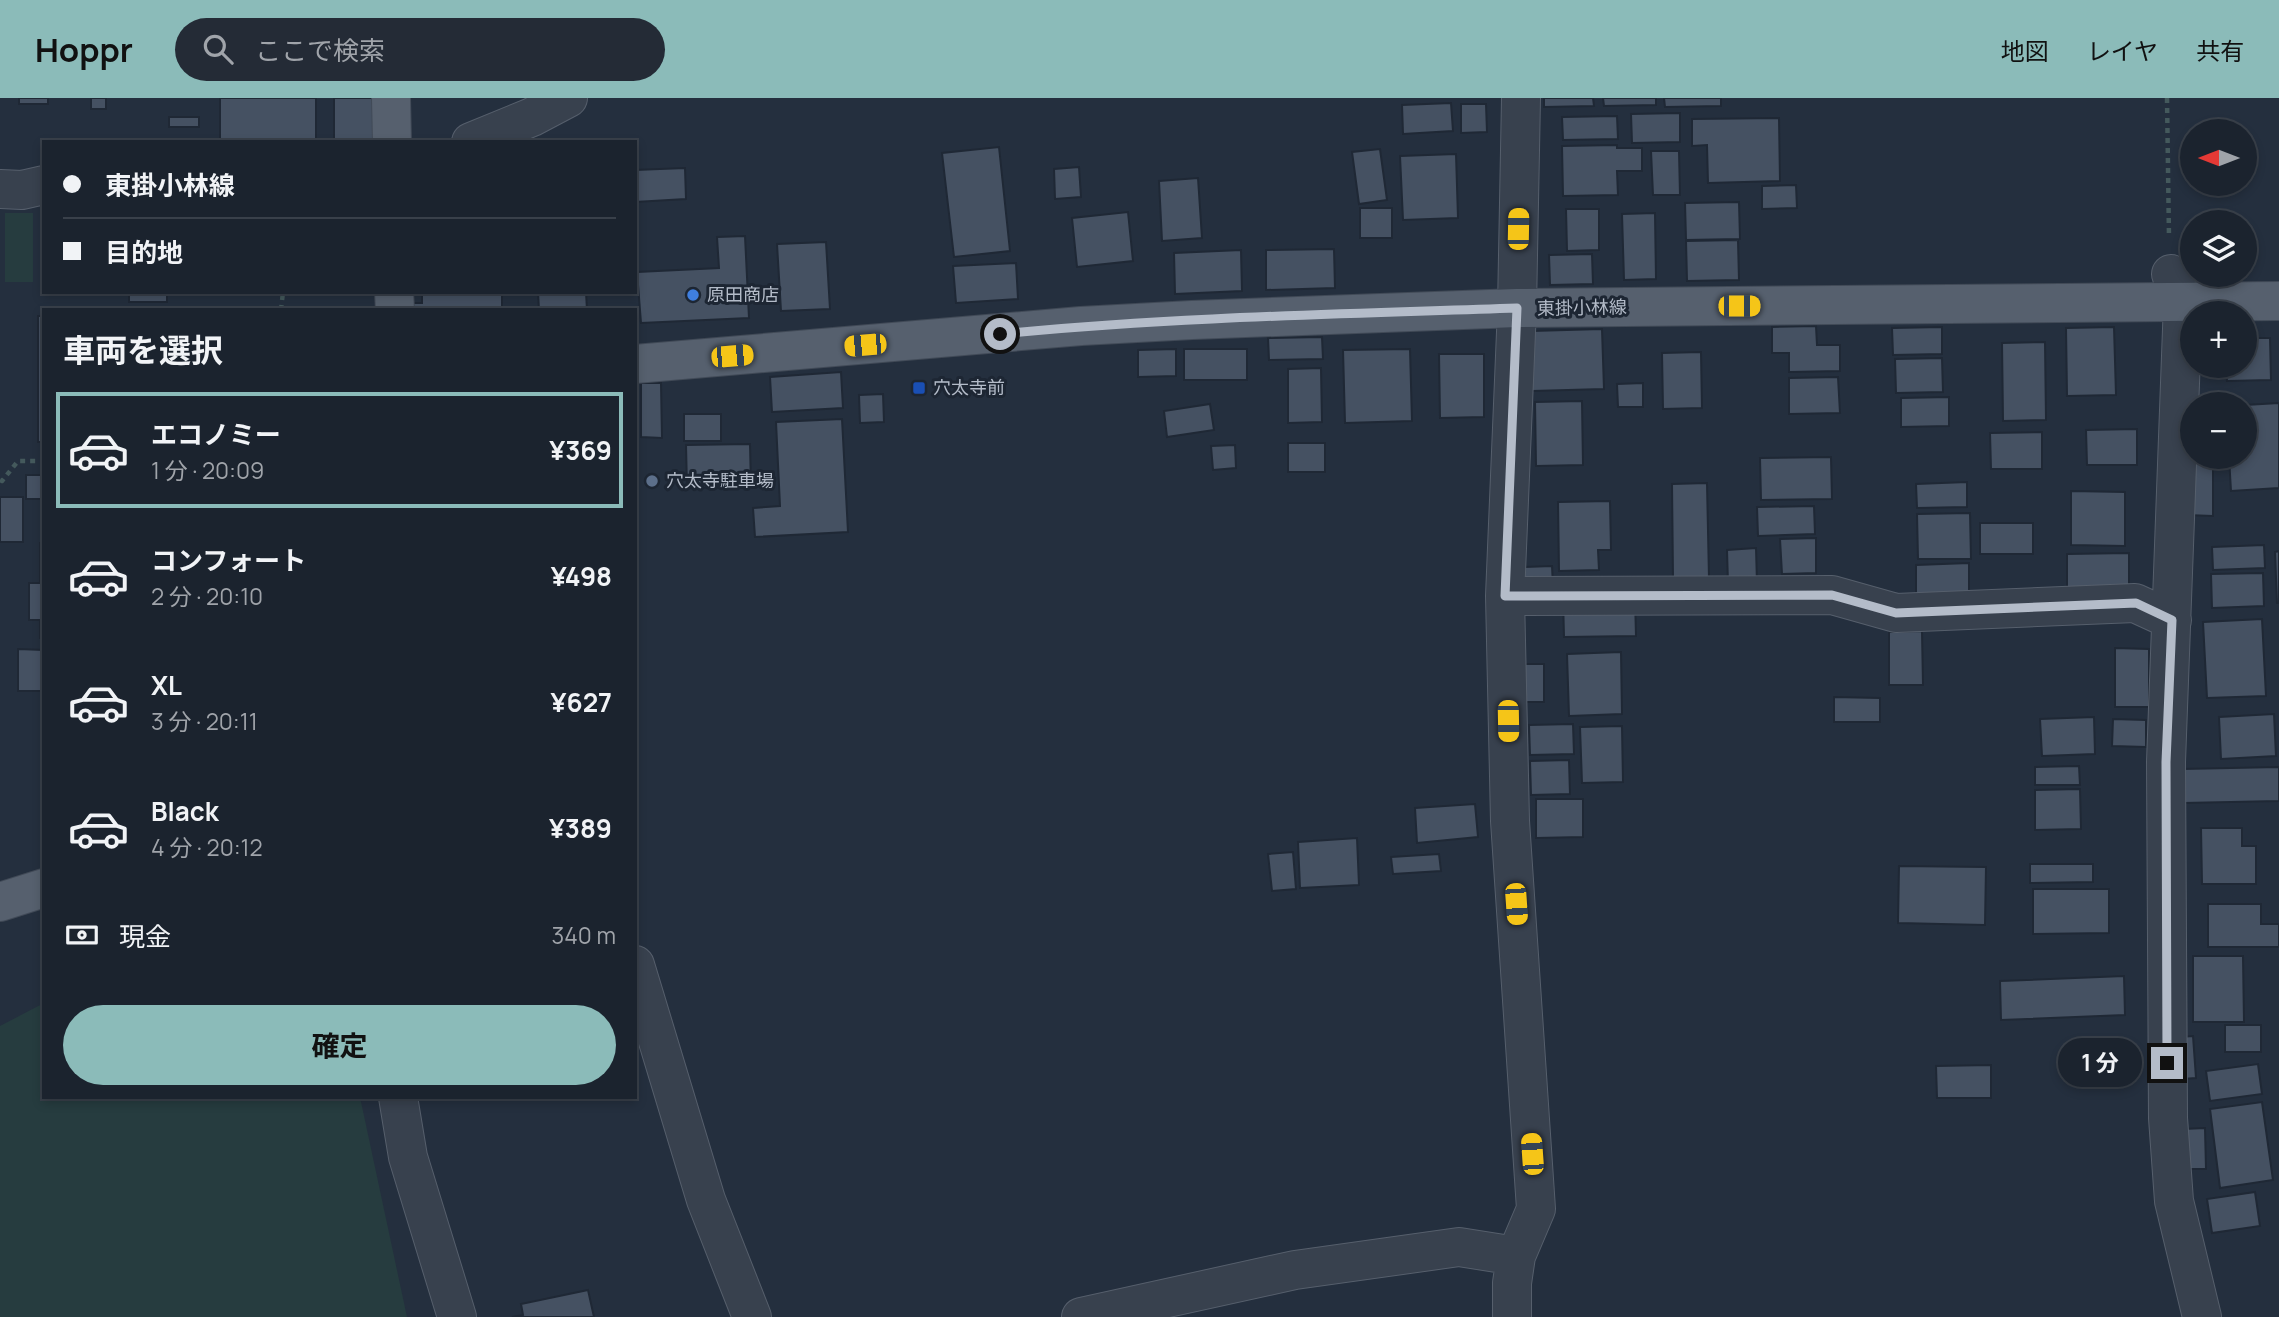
<!DOCTYPE html>
<html lang="ja">
<meta charset="utf-8">
<style>
:root{--surface:#1b232e;--page:#242b36;--text:#f1f3f6;--muted:#a0a4aa;--line:#39404a;--accent:#8bbbb9}
body{margin:0;font-family:Manrope,"Noto Sans JP",sans-serif;background:var(--page);color:var(--text);height:100vh;display:flex;flex-direction:column;font-size:26px;white-space:nowrap}
*{box-sizing:border-box;margin:0}
p{font-size:23px;color:var(--muted)}
.icon{flex:none;width:38px;height:38px;fill:none;stroke:currentColor;stroke-width:2;stroke-linecap:round;stroke-linejoin:round}
.map{position:relative;flex:1;overflow:hidden}
.panel{position:absolute;left:42px;top:210px;width:595px;height:791px;display:flex;flex-direction:column;background:var(--surface);border-radius:0px;box-shadow:0 4px 10px #0003,0 0 0 2px var(--line)}
.panel>*{flex:none}
.top-card{position:absolute;left:42px;top:42px;width:595px;height:154px;border-radius:0px;box-shadow:0 4px 10px #0003,0 0 0 2px var(--line);display:grid;align-content:center;height:154px;padding:0 21px;background:var(--surface)}
.needle{width:46px;rotate:270deg}
.fabs{position:absolute;left:2180px;top:21px;display:grid;gap:14px}
.fabs a{display:grid;place-items:center;width:77px;height:77px;border-radius:50%;background:var(--surface);box-shadow:0 4px 10px #0003,0 0 0 2px var(--line);font-size:35px}
.end{position:absolute;width:32px;height:32px;margin:-16px;border:9px solid #b4bcc9;background:#111;box-shadow:0 0 0 4px #111}
.from{border-radius:50%}
.bubble{position:absolute;height:49px;border-radius:24px;background:var(--surface);box-shadow:0 4px 10px #0003,0 0 0 2px var(--line);font-size:23px;font-weight:700;line-height:49px;text-align:center}
.car{position:absolute;width:21px;height:42px;margin:-21px -10px;border-radius:9px;box-shadow:0 0 5px 2px #0007;background:linear-gradient(#f5c518 24%,#345 0 40%,#f5c518 0 76%,#345 0 86%,#f5c518 0)}
.top-card b{display:flex;align-items:center;gap:24px;height:66px;font-size:26px}
.top-card b+b{border-top:2px solid var(--line)}
.top-card i{width:18px;height:18px;background:var(--text)}
ul{padding:0;list-style:none}
li{display:flex;align-items:center;gap:21px;height:116px;margin:0 14px 10px;padding:0 7px;border:4px solid transparent;border-radius:0px}
li div{flex:1}
li b{display:block;font-size:26px}
li em{font-style:normal;font-weight:700}
li.selected{border-color:var(--accent)}
li>.icon{width:63px;height:63px;stroke-width:1.5}
h2{padding:0 21px;font-size:32px;line-height:84px}
.pay{display:flex;align-items:center;gap:18px;height:77px;padding:0 21px;font-size:26px}
.pay p{margin-inline-start:auto}
.primary-button{display:flex;gap:14px;margin-top:auto;padding:14px 21px}
.primary-button a{flex:1;height:80px;border-radius:42px;background:var(--accent);color:#111;font-size:28px;font-weight:700;line-height:80px;text-align:center}
header{display:flex;align-items:center;gap:42px;box-sizing:border-box;height:98px;padding:0 35px;background:var(--accent);color:#111}
header strong{font-size:33px}
nav{display:flex;gap:38px;margin-inline-start:auto;font-size:24px}
.search{width:490px;height:63px;background:var(--page);display:flex;align-items:center;gap:18px;box-sizing:border-box;padding:0 24px;border-radius:38px;color:var(--muted);font-size:26px}
.map>svg:first-child{display:block}
.green{fill:#263c3f}
.building{fill:#455162;stroke:#1f2835;stroke-width:2}
.lines{fill:none;stroke-linecap:round;stroke-linejoin:round}
.minor-casing{stroke:#565f6c;stroke-width:40}
.major-casing{stroke:#414a57;stroke-width:40}
.path{stroke:#44595c;stroke-width:4.5;stroke-dasharray:5 5;stroke-linecap:butt}
.minor{stroke:#38414e;stroke-width:38}
.major{stroke:#56606e;stroke-width:38}
.route{stroke:#b4bcc9;stroke-width:9}
.shop-dot{fill:#3f7fe0;stroke:#1d2633;stroke-width:2.5}
.transit-dot{fill:#1a4fb4;stroke:#1d2633;stroke-width:2.5}
.service-dot{fill:#5c6f8a;stroke:#1d2633;stroke-width:2.5}
.labels{text-anchor:middle;stroke-width:6;stroke-linejoin:round;paint-order:stroke}
.poi-label{font-size:18px;fill:#b4bcc9;stroke:#1d2633;text-anchor:start}
.street-label{font-size:18px;fill:#b4bcc9;stroke:#1d2633}
</style>
<header>
<strong>Hoppr</strong>
<div class="search"><svg class="icon" aria-label="search" viewBox="0 0 24 24"><circle cx="10" cy="10" r="6"/><path d="M15 15l6 6"/></svg>ここで検索</div>
<nav><a>地図</a><a>レイヤ</a><a>共有</a></nav>
</header>
<div class="map">
<svg width="2279" height="1219" viewBox="0 0 2279 1219">
<rect width="100%" height="100%" fill="#242f3e"/>
<path class="green" d="M5,115H33V184H5Z
M44,905V999H360L407,1219H0V928Z"/>
<path class="building" d="M19,0H48V6H19Z
M91,0H106V11H91Z
M220,0H316V44H220Z
M334,0H374V41H334Z
M1544,0H1593L1594,8L1544,9Z
M1603,0H1656V7L1604,8Z
M1664,0H1721V8L1665,9Z
M1451,5L1453,33L1403,36L1402,7Z
M1461,6H1486L1487,34L1461,35Z
M1680,15V44L1632,45L1631,16Z
M1617,18L1618,41L1563,42L1562,19Z
M169,19H199V29H169Z
M1779,20L1780,83L1708,85L1707,47L1692,48V21Z
M1617,47V50H1642V73H1617L1618,97L1563,98L1562,48Z
M999,49L1010,153L954,159L942,55Z
M1380,51L1387,102L1359,106L1352,54Z
M1651,53H1679L1680,97H1653Z
M1456,56L1458,120L1403,122L1400,58Z
M1079,69L1081,99L1055,101L1054,71Z
M685,70L686,101L635,104V72Z
M1198,80L1202,140L1162,143L1159,83Z
M1796,87L1797,110L1762,111V88Z
M1739,104L1740,141L1686,142L1685,105Z
M1360,110H1392V140H1360Z
M1566,111H1599V152L1567,153Z
M1128,114L1133,163L1077,169L1072,120Z
M1655,115L1656,181L1624,182L1622,116Z
M2239,119V124H2207V120Z
M745,138L749,220L641,225L637,174L719,170L717,139Z
M1738,142L1739,182L1687,183L1686,143Z
M826,144L830,211L781,213L777,146Z
M1334,151L1335,190L1266,192V152Z
M1241,152L1242,193L1175,196L1174,155Z
M1592,156L1593,186L1550,187L1549,157Z
M1016,165L1018,201L956,205L953,168Z
M129,194H167V204H129Z
M422,194H502V212H413V205H422Z
M538,194H586L587,212H539Z
M38,218H44V344H38Z
M1816,228L1817,247H1840V273L1789,274V255H1772V229Z
M1942,229V256L1893,257L1892,230Z
M2114,229L2116,297L2067,298L2066,230Z
M1602,231L1604,291L1532,293L1531,233Z
M1322,239L1323,261L1269,262L1268,240Z
M2245,240H2270L2271,282L2227,283L2226,268H2245Z
M2045,244L2046,322L2003,323L2002,245Z
M1176,251V278L1138,279V252Z
M1184,251H1247V282H1184Z
M1410,251L1412,323L1345,325L1343,252Z
M1701,254L1702,310L1663,311L1662,255Z
M1439,256H1484V319L1440,320Z
M1942,260L1943,294L1896,295L1895,261Z
M1321,270L1322,324L1288,325V271Z
M841,274L843,310L772,314L770,279Z
M1838,279L1840,315L1789,316V280Z
M641,285H661L662,340L641,339Z
M1643,285V309H1618L1617,286Z
M883,296L884,324L860,325L859,297Z
M1949,299V328L1901,329V300Z
M1582,303L1583,367L1536,368L1535,304Z
M2279,305V390L2231,393L2229,359H2245V307Z
M1210,306L1214,332L1167,339L1164,313Z
M684,316H721V343H684Z
M842,321L848,434L755,439L753,410L780,408L776,324Z
M2137,331V367H2087L2086,332Z
M2042,334V371H1991L1990,335Z
M1288,345H1325V374H1288Z
M750,346L751,389L687,390L686,347Z
M1235,347L1236,370L1213,372L1211,348Z
M1831,359L1832,401L1761,402L1760,360Z
M2187,364L2213,365V418L2186,417Z
M26,377H44V401H26Z
M1967,384V409L1917,410L1916,386Z
M1707,385L1709,480L1673,481L1672,386Z
M2071,393L2125,394V448L2071,447Z
M0,399H23V444H0Z
M1610,403L1611,452H1598L1599,472L1559,473L1558,404Z
M1814,408L1815,436L1758,438L1757,409Z
M1970,415L1971,461H1918L1917,416Z
M1980,425H2033V456H1980Z
M1816,440V475L1782,476L1780,441Z
M40,445H44V540H40V522H29V485H40Z
M2264,447L2265,470L2213,472L2212,449Z
M1756,450L1757,485L1728,486L1727,452Z
M2279,453V505H2277L2275,454Z
M2129,455V491L2067,492V456Z
M1969,465V494L1916,496V467Z
M1552,468L1553,488L1521,489V469Z
M2263,475L2264,508L2212,510L2211,476Z
M1563,500H1635L1636,538L1564,539Z
M2262,521L2266,598L2207,600L2203,524Z
M1922,533L1923,587H1889V534Z
M2115,550L2149,551V609H2115Z
M18,551L44,552V593H18Z
M1621,554L1622,616L1569,618L1567,556Z
M1524,566H1544V604H1525Z
M1834,599L1880,600V624H1834Z
M2274,616L2276,658L2221,661L2219,619Z
M2094,619L2095,656L2042,658L2040,621Z
M2113,621L2146,622V649L2112,648Z
M1573,626L1574,656L1530,657L1529,627Z
M1622,628L1623,684L1582,685L1580,629Z
M1569,662L1570,696L1531,697L1530,663Z
M2079,668L2080,687H2035V669Z
M2279,669V703L2183,705L2182,671Z
M2080,691L2081,731L2035,732V692Z
M1536,701H1583V739L1536,740Z
M1475,706L1478,739L1417,745L1415,710Z
M2201,730H2242V748H2256V786H2202Z
M1357,740L1359,787L1300,790L1298,744Z
M1293,754L1296,791L1272,793L1268,756Z
M1439,756L1441,773L1393,776L1391,759Z
M2030,766H2093V784L2030,785Z
M1899,768L1986,769L1985,827L1898,825Z
M2033,791H2109V835L2033,836Z
M2208,806H2261V826H2279V849H2208Z
M2193,858H2243L2244,924H2193Z
M2124,878L2125,917L2001,922L2000,883Z
M2225,927H2261V954H2225Z
M2193,938L2196,980L2169,982L2167,940Z
M2258,966L2262,996L2210,1003L2206,973Z
M1991,967V1000H1937L1936,968Z
M2262,1004L2273,1082L2220,1090L2210,1011Z
M2205,1030L2206,1071H2183V1031Z
M2255,1094L2260,1128L2212,1135L2207,1101Z
M588,1192L594,1219H512L523,1217L521,1206Z"/>
<g class="lines">
<defs>
<path id="minor" d="M471,44L532,19L568,0
M0,91L22,92L44,87
M2171,176L2183,204L2166,664L2168,1020L2174,1103L2202,1219
M1505,498L1832,497L1896,515L2135,505L2172,522
M635,867L706,1102L752,1219
M398,999L408,1059L457,1219
M1081,1219L1295,1172L1459,1149L1516,1158
M1512,1219V1185L1516,1158L1536,1111L1510,723L1505,498L1517,210L1521,0"/>
<path id="major" d="M391,0L392,44
M394,194L395,212
M635,266L1081,228L1192,222L1517,210L2279,203
M0,804L44,790"/>
</defs>
<use href="#minor" class="minor-casing"/>
<use href="#major" class="major-casing"/>
<path class="path" d="M2167,0L2169,140
M281,212L283,194
M0,382L2,383L18,363H44"/>
<use href="#minor" class="minor"/>
<use href="#major" class="major"/>
</g>
<g class="lines">
<path class="route" d="M1000,236C1171,219 1344,216 1517,210L1505,498L1832,497L1896,515L2136,505L2172,522L2166,664L2167,965"/>
</g>
<circle class="shop-dot" cx="693" cy="197" r="7"/>
<rect class="transit-dot" x="912" y="283" width="14" height="14" rx="3.5"/>
<circle class="service-dot" cx="652" cy="383" r="7"/>
<g class="labels">
<g class="poi-label">
<text x="707" y="203">原田商店</text>
<text x="933" y="296">穴太寺前</text>
<text x="666" y="389">穴太寺駐車場</text>
</g>
<g class="street-label">
<text transform="translate(1582 210) rotate(-1)" y="6">東掛小林線</text>
</g>
</g>
</svg>
<div class="fabs">
<a><svg class="needle" viewBox="-14 -14 28 28"><path d="M0-13l5 13h-10z" fill="#e53935"/><path d="M0 13l5-13h-10z" fill="#a0a4aa"/></svg></a>
<a><svg class="icon" aria-label="layers" viewBox="0 0 24 24"><path d="M12 4l9 5-9 5-9-5zM3 14l9 5 9-5"/></svg></a>
<a>+</a>
<a>−</a>
</div>
<i class="end from" style="left:1000px;top:236px"></i>
<i class="end" style="left:2167px;top:965px"></i>
<div class="bubble" style="left:2058px;top:940px;width:84px">1 分</div>
<i class="car" style="left:1518px;top:131px;rotate:1deg"></i>
<i class="car" style="left:1739px;top:208px;rotate:90deg"></i>
<i class="car" style="left:865px;top:247px;rotate:265deg"></i>
<i class="car" style="left:732px;top:258px;rotate:85deg"></i>
<i class="car" style="left:1508px;top:623px;rotate:179deg"></i>
<i class="car" style="left:1516px;top:806px;rotate:176deg"></i>
<i class="car" style="left:1532px;top:1056px;rotate:356deg"></i>
<div class="top-card">
<b><i class="from"></i>東掛小林線</b>
<b><i></i>目的地</b>
</div>
<section class="panel">
<h2>車両を選択</h2>
<ul>
<li class="selected"><svg class="icon" aria-label="car" viewBox="0 0 24 24"><path d="M5 17H2v-5l4-1 3-4h7l3 4 3 1v5h-3M9 17h6M6 11h13"/><circle cx="7" cy="17" r="2"/><circle cx="17" cy="17" r="2"/></svg><div><b>エコノミー</b><p>1 分 · 20:09</p></div><em>¥369</em></li>
<li><svg class="icon" aria-label="car" viewBox="0 0 24 24"><path d="M5 17H2v-5l4-1 3-4h7l3 4 3 1v5h-3M9 17h6M6 11h13"/><circle cx="7" cy="17" r="2"/><circle cx="17" cy="17" r="2"/></svg><div><b>コンフォート</b><p>2 分 · 20:10</p></div><em>¥498</em></li>
<li><svg class="icon" aria-label="car" viewBox="0 0 24 24"><path d="M5 17H2v-5l4-1 3-4h7l3 4 3 1v5h-3M9 17h6M6 11h13"/><circle cx="7" cy="17" r="2"/><circle cx="17" cy="17" r="2"/></svg><div><b>XL</b><p>3 分 · 20:11</p></div><em>¥627</em></li>
<li><svg class="icon" aria-label="car" viewBox="0 0 24 24"><path d="M5 17H2v-5l4-1 3-4h7l3 4 3 1v5h-3M9 17h6M6 11h13"/><circle cx="7" cy="17" r="2"/><circle cx="17" cy="17" r="2"/></svg><div><b>Black</b><p>4 分 · 20:12</p></div><em>¥389</em></li>
</ul>
<div class="pay"><svg class="icon" aria-label="cash" viewBox="0 0 24 24"><path d="M3 7h18v10H3z"/><circle cx="12" cy="12" r="2"/></svg>現金<p>340 m</p></div>
<div class="primary-button"><a>確定</a></div>
</section>
</div>
